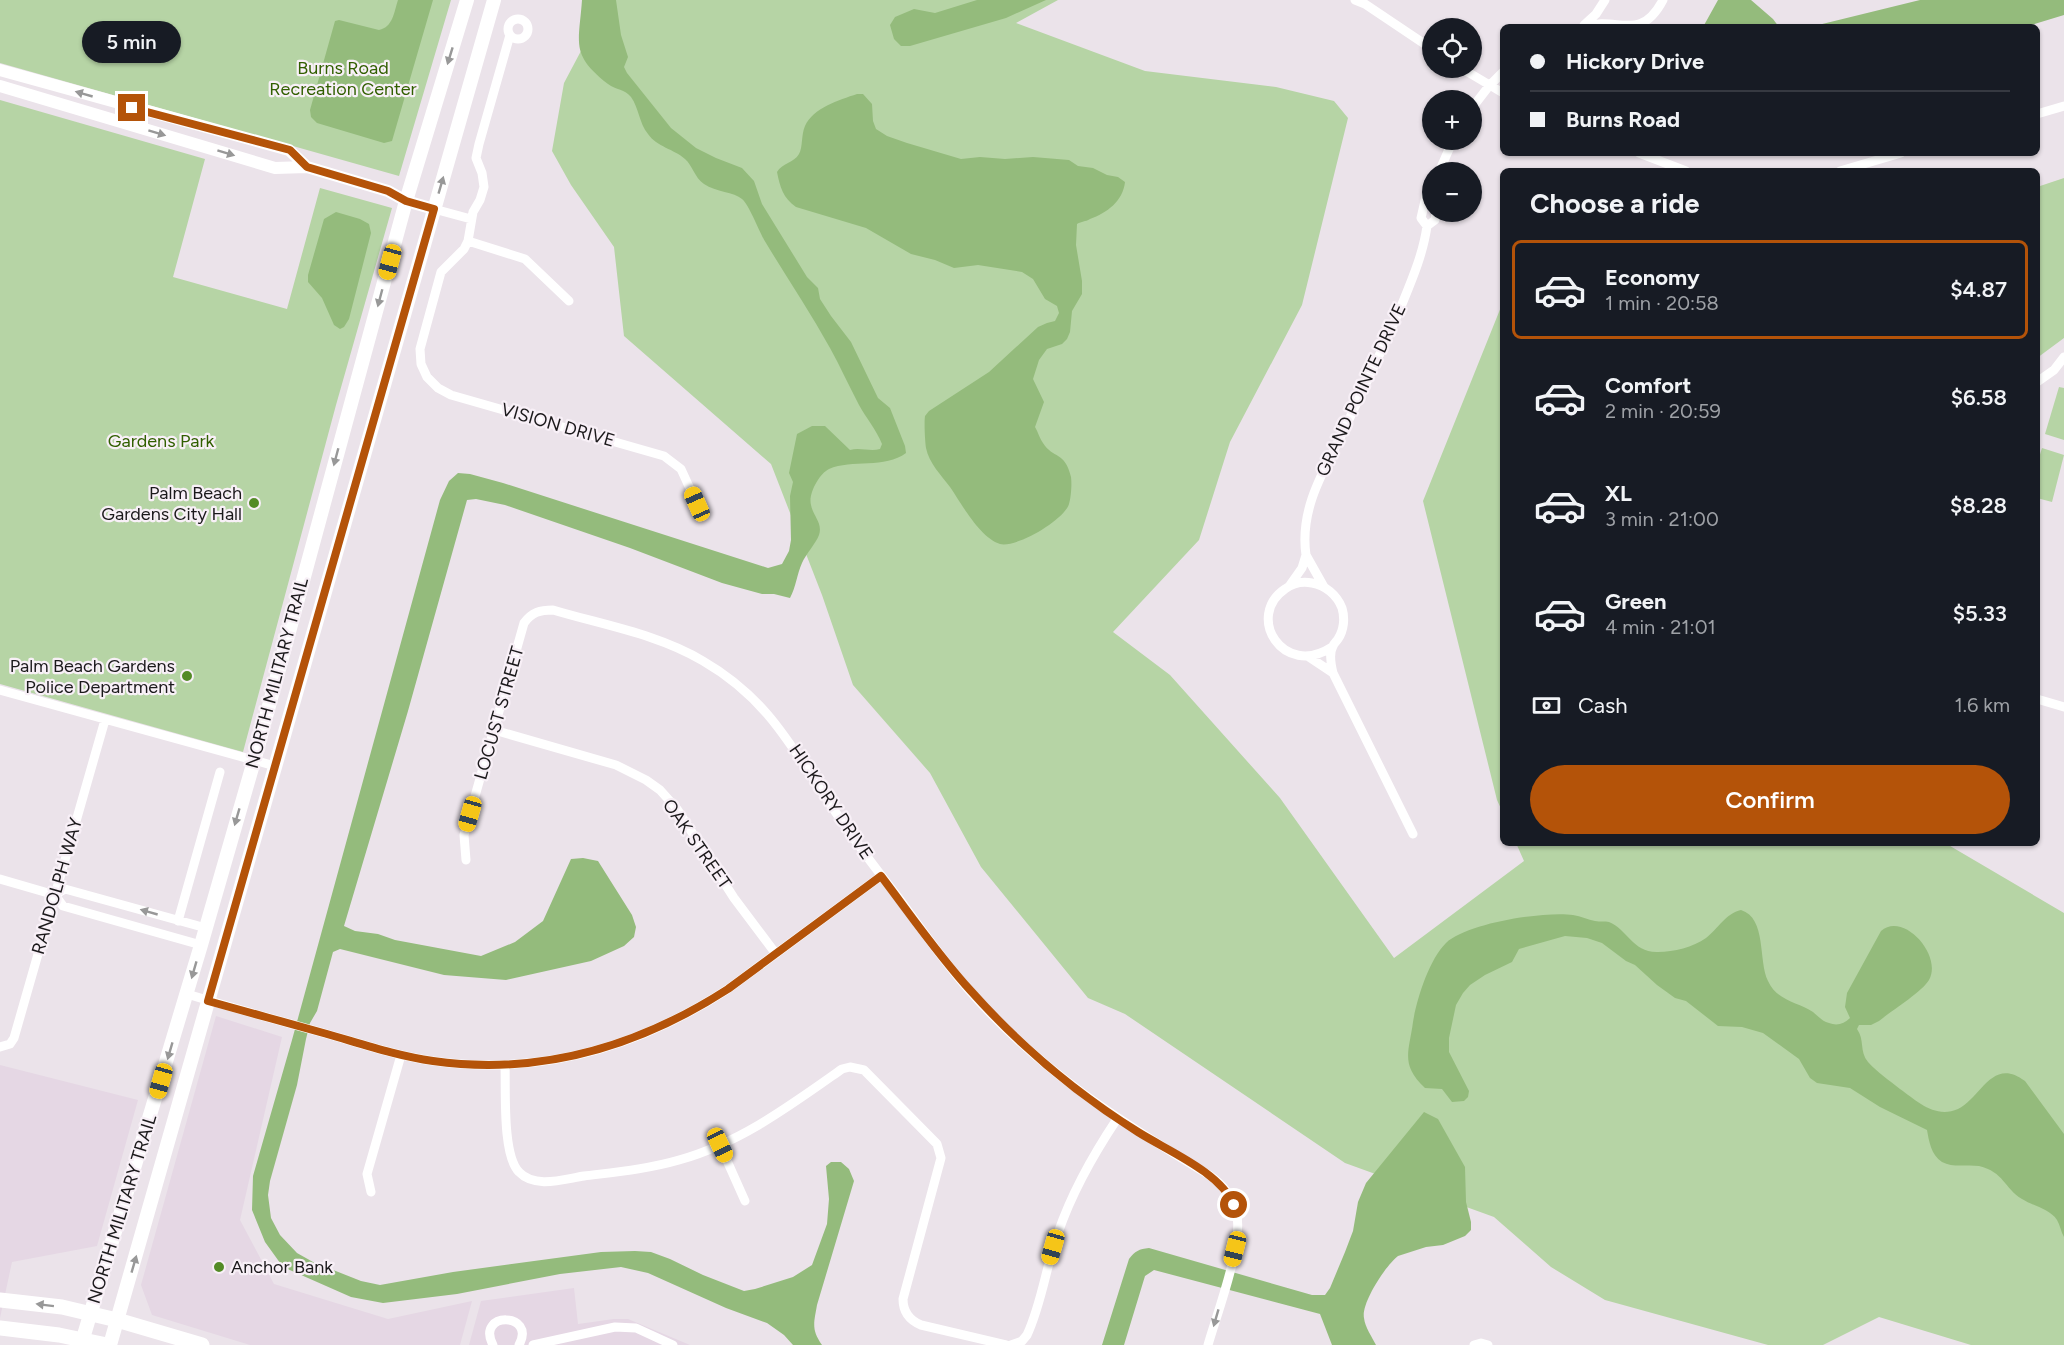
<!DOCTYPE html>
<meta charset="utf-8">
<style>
:root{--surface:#171b24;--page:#242831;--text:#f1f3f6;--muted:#9ea1a6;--line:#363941;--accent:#b45309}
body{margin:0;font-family:Figtree,sans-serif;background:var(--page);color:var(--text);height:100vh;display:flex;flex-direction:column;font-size:22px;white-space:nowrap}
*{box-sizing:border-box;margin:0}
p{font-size:20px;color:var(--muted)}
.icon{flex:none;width:33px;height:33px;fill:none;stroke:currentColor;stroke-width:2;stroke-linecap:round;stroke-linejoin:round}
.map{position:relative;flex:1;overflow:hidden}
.drawer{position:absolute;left:1500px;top:168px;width:540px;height:678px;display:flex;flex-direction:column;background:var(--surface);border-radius:9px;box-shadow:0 2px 4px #0004}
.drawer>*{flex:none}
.banner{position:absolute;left:1500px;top:24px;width:540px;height:132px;border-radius:9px;box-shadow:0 2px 4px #0004;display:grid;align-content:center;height:132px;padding:0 30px;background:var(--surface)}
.tools{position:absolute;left:1422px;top:18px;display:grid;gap:12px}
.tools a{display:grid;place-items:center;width:60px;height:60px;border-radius:50%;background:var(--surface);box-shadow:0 2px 4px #0004;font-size:30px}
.end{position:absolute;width:27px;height:27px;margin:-14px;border:8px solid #b45309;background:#fff;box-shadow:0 0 0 3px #fff}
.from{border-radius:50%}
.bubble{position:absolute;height:42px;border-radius:21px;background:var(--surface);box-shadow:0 2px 4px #0004;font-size:20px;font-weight:600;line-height:42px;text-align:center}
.car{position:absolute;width:18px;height:36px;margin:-18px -9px;border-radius:8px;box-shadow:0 0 4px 2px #0007;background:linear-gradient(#f5c518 24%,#345 0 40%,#f5c518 0 76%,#345 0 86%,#f5c518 0)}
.banner b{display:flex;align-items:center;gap:21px;height:57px;font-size:22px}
.banner b+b{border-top:2px solid var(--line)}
.banner i{width:15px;height:15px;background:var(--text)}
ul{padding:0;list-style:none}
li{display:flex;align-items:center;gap:18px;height:99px;margin:0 12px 9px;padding:0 18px;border:3px solid transparent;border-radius:9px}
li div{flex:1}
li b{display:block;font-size:22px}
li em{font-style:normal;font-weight:600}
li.selected{border-color:var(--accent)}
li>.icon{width:54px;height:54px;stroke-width:1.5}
h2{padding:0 30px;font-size:27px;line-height:72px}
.pay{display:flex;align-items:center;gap:15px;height:66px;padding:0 30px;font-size:22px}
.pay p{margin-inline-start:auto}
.cta{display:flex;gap:12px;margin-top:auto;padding:12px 30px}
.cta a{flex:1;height:69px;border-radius:36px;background:var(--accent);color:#fff;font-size:24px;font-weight:600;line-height:69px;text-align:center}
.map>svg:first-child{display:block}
.built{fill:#e5d7e4}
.green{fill:#b6d4a5}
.water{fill:#94bb7c}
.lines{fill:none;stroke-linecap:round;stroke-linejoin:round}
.minor{stroke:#fff;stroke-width:9}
.tertiary{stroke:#fff;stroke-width:12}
.secondary{stroke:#fff;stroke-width:14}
.primary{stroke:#fff;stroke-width:15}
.oneway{fill:#989898}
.route{stroke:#b45309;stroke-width:8}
.poi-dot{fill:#538b26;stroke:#f8f0f7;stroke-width:2}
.labels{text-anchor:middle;stroke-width:4.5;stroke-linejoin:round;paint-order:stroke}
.park-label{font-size:18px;fill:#315f00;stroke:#f8f0f7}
.street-label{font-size:18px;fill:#1b191b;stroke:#f8f0f7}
.poi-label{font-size:18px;fill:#1b191b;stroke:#f8f0f7;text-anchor:end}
</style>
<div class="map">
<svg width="2064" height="1345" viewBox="0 0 2064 1345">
<rect width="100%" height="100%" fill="#ebe3ea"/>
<path class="built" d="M216,1016L282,1037L240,1220L274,1284L388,1319L472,1301L460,1345H250L152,1315L141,1285Z
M0,1065L138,1100L97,1246L12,1262L0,1318Z
M574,1288L578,1324L614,1319H628L690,1345H469L481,1301Z"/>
<path class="green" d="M0,0H451L399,176L0,63Z
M608,0H1058L1016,23L1145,71L1276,87L1334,101L1348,118L1302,305L1230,442L1199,540L1113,632L1170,675L1280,798L1394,958L1524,861L1516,843H1945L2064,913V1345H1971L1879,1317L1823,1345H1768L1605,1300L1551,1267L1494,1217L1345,1163L1125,1014L1088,998L981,867L930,773L853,685L822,595L771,464L624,336L614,247L571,185L552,151L564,83Z
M0,100L205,159L173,277L287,309L320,188L392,208L336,405L243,752L0,684Z
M2064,178V338L2037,358V187Z
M1503,302V813L1497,800L1423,501Z
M2059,387L2064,388V440L2045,434Z
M2042,448L2064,455L2052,502L2037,498V464Z"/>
<path class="water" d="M398,0H433L392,141L384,143L317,123L311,117L310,110L335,21L339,20L379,30C393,27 394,12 398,0Z
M582,0H616L621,35L628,57L624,67L627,73L671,128L696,148L716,158L742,168L754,181L762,204L807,277L818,288L820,299L831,316L851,342L878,398L890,408L905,446L906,453C885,469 852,459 829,469C819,474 808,494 811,505C813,516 823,523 819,535C816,543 806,554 802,563C797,574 796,587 790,598L774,594H762L722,583L630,548L505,505L476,499L467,500L408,711L344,926L355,931L378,934L395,940L481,956L515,942L543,921L571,859L583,858L598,861L632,915L636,927L634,937L624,946L591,961L506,980L444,975L340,949L333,952L317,1011L310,1023L306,1039L297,1085L270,1181L268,1195L271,1218L280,1235L297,1253L313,1262L361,1281L380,1285L453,1272L601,1252L635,1251L651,1252L670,1259L703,1275L744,1291L755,1289L793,1277L812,1265L827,1224L829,1199L826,1166L831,1162H841L849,1169L854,1181L817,1305C814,1323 811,1329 822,1345H793L784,1335L767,1323L726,1308L648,1273L621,1267L560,1274L457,1294L383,1303L351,1297L283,1267L265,1242L252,1210L253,1176L292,1040L440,500L449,481L458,473L470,474L503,483L768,568L782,564L789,551L791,540L790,496L793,482L789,473L797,434L812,426H825L850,450C860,447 870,452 880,449L882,444C876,429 866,418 859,405C849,386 840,366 830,348C810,312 787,278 766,243C759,232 750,206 742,199C734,192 716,192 704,184C694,177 693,166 685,159C674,149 657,147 648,134C639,123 639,108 631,97C625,89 616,90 608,84C570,54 579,44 582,0Z
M977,0H1046L1006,18L910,46H901L894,39L890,25L895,17L914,9L935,13Z
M1718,0H1751L1773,19L1779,27H1703Z
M1920,0H2064V15L2025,27H1810Z
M857,94H863L872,104L873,121L876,129L887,136L907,143L961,159L980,157L1005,159L1033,157L1069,160L1078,166L1093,168L1107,175L1118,177L1125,182C1123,201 1107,213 1090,219C1085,222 1082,221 1077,224L1076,245L1082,281V294L1072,311L1070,332L1067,339L1062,344L1047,349L1039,360L1033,379L1044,402L1035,427C1038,432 1040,439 1043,443C1053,459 1065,451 1071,477C1072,484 1071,498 1069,504C1064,520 1017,548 1000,544C980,538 961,503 950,487C941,475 929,463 926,448C925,440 924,424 925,416L929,411L989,372L1038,327L1047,323L1055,321L1059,313L1057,306L1045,299L1033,279L1022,272L978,265L954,268L935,260L911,254L866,228L796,207C783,198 780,187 777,172C782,163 794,163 799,154C803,147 801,135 805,126C813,108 839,100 857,94Z
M336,212L360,219L369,224L371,233L349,319L344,327L340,329L334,325L322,298L308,282V275L324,219Z
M1741,910C1767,918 1758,961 1768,981C1777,1001 1798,1002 1813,1012C1818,1016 1823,1022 1829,1023C1837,1026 1844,1024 1850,1018L1845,1007L1847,993L1881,931C1903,911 1943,955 1929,980C1922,992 1891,1011 1879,1021L1871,1025H1859L1857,1029C1865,1040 1859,1051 1868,1062C1878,1073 1889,1080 1900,1089C1917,1101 1935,1119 1958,1109C1981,1098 1992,1056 2025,1081L2064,1134V1237C2061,1232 2060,1225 2057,1220C2050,1209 2033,1206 2022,1199C2004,1188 2004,1172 1979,1166C1967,1164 1953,1168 1942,1162C1931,1155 1929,1141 1927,1130L1880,1107L1850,1088L1817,1083L1810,1078L1799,1059L1763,1033L1742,1027L1718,1026L1686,1001L1675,998L1657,985L1635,965L1626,961L1602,943L1587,938L1565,936L1519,949L1512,962L1485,975L1470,985L1463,993L1456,1005L1449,1038V1052L1469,1091L1468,1097L1464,1101L1452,1102L1442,1089L1425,1088C1400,1064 1409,1052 1413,1022C1417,998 1429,960 1446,943C1467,923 1545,911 1573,915C1581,916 1588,920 1595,921C1600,922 1605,921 1609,922C1627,929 1633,953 1658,952C1674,952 1693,947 1706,938C1718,929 1726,913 1741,910Z
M1424,1112L1438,1119L1465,1167L1466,1202L1471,1222V1230L1465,1236L1443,1245L1426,1247L1398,1256C1386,1265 1361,1303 1364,1318C1365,1327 1372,1337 1376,1345H1332L1320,1314L1154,1270L1145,1276L1124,1345H1102L1129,1259C1135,1251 1139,1249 1149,1248L1312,1295H1325L1330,1288L1345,1252L1353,1231L1358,1202L1366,1183Z"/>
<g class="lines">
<path class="minor" d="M1355,0L1365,4L1432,49
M508 29a10 10 0 1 1 20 0a10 10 0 1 1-20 0Z
M1584,25L1596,14L1605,0
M1585,27C1616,15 1640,44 1663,0
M510,35L479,144L476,158L482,173L484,187L480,200L473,212L468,241L464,249L441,272L420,349L421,364L427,377L438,388L451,395L664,456L681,469L697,504
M1461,68L1503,93
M1472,108L1489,86L1503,72
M2037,114L2064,106
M1639,153L1686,171
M1840,171L1901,153
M1439,172L1453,140
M434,209L471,219
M1427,226L1421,218L1427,192L1432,186
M468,241L525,259L569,301
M2037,382L2054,370L2064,357
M1306,555C1299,507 1326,467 1346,426C1364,387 1383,349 1400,309C1411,282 1423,255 1427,226L1435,220L1436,212
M1290,585L1302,568L1306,555L1324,587
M1309,657L1333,673C1331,665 1329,653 1333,646C1334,643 1337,641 1338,639C1344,630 1345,618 1342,608C1337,595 1325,585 1312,583C1302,581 1293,583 1285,589C1245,616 1283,679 1332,647
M1333,673L1413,834
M0,690L275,766
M2037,699L2064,707
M494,730L616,765L646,780L660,790L677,809L734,898L776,954
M466,860L464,835L524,623C532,612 540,610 553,610C603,625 658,634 703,661C774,702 796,757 841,820C860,849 882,876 903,904C924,933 945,963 969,990C1040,1071 1118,1120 1209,1175C1222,1184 1232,1195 1236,1211C1245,1241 1217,1313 1208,1345
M0,879L55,895L63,906L201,945
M55,895L65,889L206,928
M178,921L220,772
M187,994C233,1008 280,1021 327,1034C362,1044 397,1056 433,1061C540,1076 639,1047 728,989L881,876
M0,1047L10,1044L14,1038L105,720
M505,1065C506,1089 502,1155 519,1172C535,1189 564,1179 584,1176C616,1172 648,1169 679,1160C740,1143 791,1105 842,1069L850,1067L864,1070L937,1144L941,1158L903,1299C903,1311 909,1320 921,1325L1006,1345
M720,1145L745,1201
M371,1192L367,1174L401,1055
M493,1345C475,1311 537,1312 519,1345
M533,1345L615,1327L636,1328L673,1345
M1011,1345L1022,1341L1027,1335C1042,1303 1046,1266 1058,1233C1072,1192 1093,1155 1117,1119
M1474,1345L1481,1343L1488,1345"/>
<path class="tertiary" d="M0,70L289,150L307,167
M0,86L275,168L307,167L388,191L406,201L434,209"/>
<path class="secondary" d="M81,1345L201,945L254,761L406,201L467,0
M110,1345L494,0"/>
<path class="primary" d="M0,1300L62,1307L117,1320L202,1345
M0,1328L59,1335L107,1345"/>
</g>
<defs><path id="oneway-solid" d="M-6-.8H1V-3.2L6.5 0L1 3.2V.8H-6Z" transform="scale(1.5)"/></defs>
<g class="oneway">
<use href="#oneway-solid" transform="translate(450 56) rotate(107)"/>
<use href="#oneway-solid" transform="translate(84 94) rotate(-164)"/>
<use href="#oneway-solid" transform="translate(157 133) rotate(17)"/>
<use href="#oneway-solid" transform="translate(226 153) rotate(17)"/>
<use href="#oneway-solid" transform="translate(441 185) rotate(-74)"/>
<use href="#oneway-solid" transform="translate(380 298) rotate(105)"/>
<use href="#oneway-solid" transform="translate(336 457) rotate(105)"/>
<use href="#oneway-solid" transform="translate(237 817) rotate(106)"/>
<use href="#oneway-solid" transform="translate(149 912) rotate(-164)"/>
<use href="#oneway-solid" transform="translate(194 970) rotate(106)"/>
<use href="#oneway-solid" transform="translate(170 1051) rotate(106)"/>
<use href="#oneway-solid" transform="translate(134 1264) rotate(-74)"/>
<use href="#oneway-solid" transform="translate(45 1305) rotate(-173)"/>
<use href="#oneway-solid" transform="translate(1216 1318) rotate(106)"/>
</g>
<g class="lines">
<path class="route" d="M132,108L290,150L307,167L388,191L406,201L434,209L208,1001C248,1012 287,1023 327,1034C362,1044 397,1056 433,1061C540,1076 638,1047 728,989L881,876C910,914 938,955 971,991C1020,1046 1076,1093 1138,1132C1168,1151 1220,1172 1234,1205"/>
</g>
<g class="poi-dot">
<circle cx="254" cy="503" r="6"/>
<circle cx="187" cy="676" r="6"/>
<circle cx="219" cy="1267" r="6"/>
</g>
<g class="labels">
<g class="park-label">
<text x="343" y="74">Burns Road<tspan x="343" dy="21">Recreation Center</tspan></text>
<text x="161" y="447">Gardens Park</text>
</g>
<g class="street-label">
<text transform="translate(1361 390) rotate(-65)" y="6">GRAND POINTE DRIVE</text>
<text transform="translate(558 425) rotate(16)" y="6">VISION DRIVE</text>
<text transform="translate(277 673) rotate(-75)" y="6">NORTH MILITARY TRAIL</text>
<text transform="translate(499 713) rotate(-74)" y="6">LOCUST STREET</text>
<text transform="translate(831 802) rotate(56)" y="6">HICKORY DRIVE</text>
<text transform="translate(697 844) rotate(55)" y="6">OAK STREET</text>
<text transform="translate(57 886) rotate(-74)" y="6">RANDOLPH WAY</text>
<text transform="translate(122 1209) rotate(-73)" y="6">NORTH MILITARY TRAIL</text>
</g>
<g class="poi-label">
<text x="242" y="499">Palm Beach<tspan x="242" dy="21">Gardens City Hall</tspan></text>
<text x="175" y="672">Palm Beach Gardens<tspan x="175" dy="21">Police Department</tspan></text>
<text x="231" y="1273" text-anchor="start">Anchor Bank</text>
</g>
</g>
</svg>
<div class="tools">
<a><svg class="icon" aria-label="locate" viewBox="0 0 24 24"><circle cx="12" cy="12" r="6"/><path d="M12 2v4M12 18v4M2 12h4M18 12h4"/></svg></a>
<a>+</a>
<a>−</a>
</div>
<i class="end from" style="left:1234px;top:1205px"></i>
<i class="end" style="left:132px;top:108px"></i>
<div class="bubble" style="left:82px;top:21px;width:99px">5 min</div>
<i class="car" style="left:390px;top:262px;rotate:195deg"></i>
<i class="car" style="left:697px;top:504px;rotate:336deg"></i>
<i class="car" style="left:470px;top:814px;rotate:196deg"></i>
<i class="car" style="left:161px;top:1081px;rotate:196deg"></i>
<i class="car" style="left:720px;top:1145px;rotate:155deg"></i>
<i class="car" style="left:1053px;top:1247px;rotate:196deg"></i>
<i class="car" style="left:1235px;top:1249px;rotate:194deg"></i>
<div class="banner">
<b><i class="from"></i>Hickory Drive</b>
<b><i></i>Burns Road</b>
</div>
<section class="drawer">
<h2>Choose a ride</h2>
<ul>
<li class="selected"><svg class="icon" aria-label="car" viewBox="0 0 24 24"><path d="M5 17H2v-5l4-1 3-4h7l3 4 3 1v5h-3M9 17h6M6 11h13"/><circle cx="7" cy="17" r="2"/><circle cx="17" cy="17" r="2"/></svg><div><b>Economy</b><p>1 min · 20:58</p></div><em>$4.87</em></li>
<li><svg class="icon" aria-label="car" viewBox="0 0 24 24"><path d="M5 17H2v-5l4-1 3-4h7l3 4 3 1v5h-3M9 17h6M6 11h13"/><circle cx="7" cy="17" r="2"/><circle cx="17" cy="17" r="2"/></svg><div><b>Comfort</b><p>2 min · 20:59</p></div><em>$6.58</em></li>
<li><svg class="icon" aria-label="car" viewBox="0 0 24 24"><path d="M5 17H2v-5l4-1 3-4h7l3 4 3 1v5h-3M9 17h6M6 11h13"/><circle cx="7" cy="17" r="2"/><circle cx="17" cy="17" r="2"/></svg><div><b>XL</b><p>3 min · 21:00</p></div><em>$8.28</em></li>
<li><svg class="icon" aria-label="car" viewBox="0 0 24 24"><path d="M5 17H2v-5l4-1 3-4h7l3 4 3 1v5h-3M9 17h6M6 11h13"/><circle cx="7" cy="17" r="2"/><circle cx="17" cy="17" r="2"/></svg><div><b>Green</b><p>4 min · 21:01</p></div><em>$5.33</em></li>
</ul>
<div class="pay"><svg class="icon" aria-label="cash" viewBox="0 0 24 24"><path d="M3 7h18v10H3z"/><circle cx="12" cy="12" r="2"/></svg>Cash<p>1.6 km</p></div>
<div class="cta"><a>Confirm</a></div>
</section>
</div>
